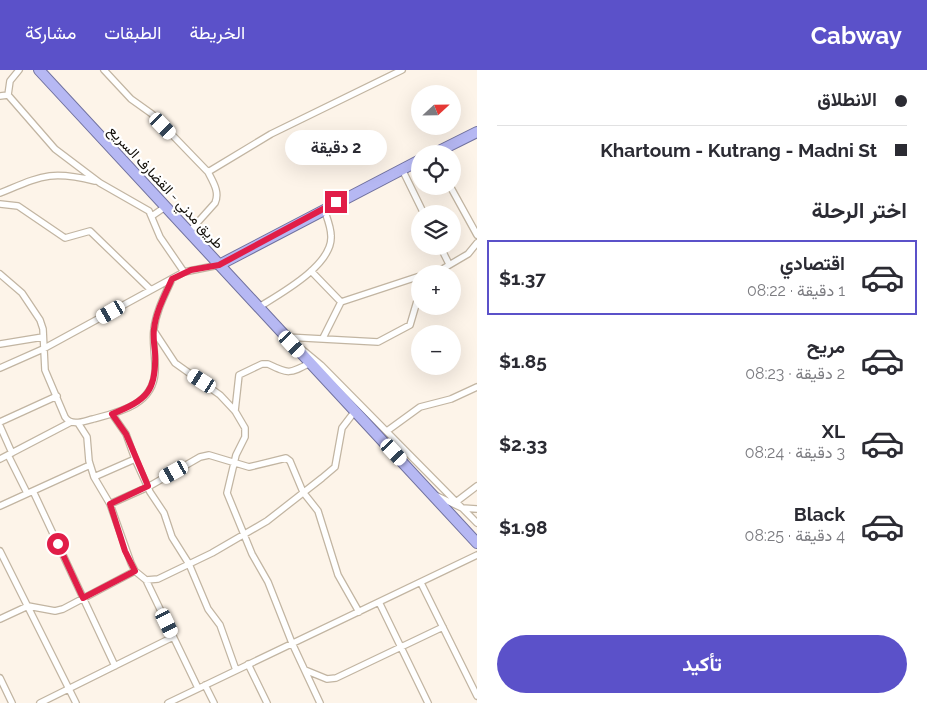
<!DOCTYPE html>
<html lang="ar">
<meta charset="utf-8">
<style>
:root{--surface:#fff;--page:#f7f7f7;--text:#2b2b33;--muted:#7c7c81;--line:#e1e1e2;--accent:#5b51c9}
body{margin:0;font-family:Raleway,Vazirmatn,sans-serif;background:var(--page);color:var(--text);direction:rtl;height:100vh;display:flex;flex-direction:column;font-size:19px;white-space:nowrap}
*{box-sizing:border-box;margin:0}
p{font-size:16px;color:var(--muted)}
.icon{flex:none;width:28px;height:28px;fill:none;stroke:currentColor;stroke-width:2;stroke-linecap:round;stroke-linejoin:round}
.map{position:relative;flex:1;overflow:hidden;direction:ltr}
.details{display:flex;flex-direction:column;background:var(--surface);width:450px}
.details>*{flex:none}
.hud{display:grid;align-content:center;height:110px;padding:0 20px;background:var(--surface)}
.needle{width:32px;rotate:68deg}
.buttons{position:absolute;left:411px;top:15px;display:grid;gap:10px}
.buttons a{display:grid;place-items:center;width:50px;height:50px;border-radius:50%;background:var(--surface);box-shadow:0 5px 20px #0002;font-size:25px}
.end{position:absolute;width:22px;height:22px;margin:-11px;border:6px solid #e11d48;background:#fff;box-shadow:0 0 0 2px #fff}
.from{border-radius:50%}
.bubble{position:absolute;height:35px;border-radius:18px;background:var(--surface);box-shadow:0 5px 20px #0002;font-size:16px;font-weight:700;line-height:35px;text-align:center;direction:rtl}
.car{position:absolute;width:15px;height:30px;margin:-15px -8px;border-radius:6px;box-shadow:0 0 4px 1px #0007;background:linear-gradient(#fff 24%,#345 0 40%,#fff 0 76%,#345 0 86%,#fff 0)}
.hud b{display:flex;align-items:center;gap:18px;height:48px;font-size:19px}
.hud b+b{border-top:1px solid var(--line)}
.hud i{width:12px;height:12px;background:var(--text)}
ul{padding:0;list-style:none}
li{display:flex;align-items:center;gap:15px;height:75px;margin:0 10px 8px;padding:0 10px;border:2px solid transparent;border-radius:0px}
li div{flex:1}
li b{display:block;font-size:19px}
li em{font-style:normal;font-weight:700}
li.selected{border-color:var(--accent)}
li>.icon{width:45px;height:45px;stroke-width:1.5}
h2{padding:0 20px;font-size:22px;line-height:60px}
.primary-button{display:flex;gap:10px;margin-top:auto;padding:10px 20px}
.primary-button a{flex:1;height:58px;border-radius:30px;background:var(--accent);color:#fff;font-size:20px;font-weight:700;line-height:58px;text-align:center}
header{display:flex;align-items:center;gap:30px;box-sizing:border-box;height:70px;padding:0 25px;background:var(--accent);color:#fff}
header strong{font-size:24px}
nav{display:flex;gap:28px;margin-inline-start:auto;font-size:18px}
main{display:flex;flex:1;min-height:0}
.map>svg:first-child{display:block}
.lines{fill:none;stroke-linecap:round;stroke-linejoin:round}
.minor-casing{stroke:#c2b5a2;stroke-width:8}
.trunk-casing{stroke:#70719e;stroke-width:12}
.minor{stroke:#fff;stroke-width:5.5}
.trunk{stroke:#b6b8f3;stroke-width:10}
.route{stroke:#e11d48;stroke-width:6}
.labels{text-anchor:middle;stroke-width:4.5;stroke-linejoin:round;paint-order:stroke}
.street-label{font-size:14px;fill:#100c06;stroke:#fff}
</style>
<header>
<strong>Cabway</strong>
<nav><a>الخريطة</a><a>الطبقات</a><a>مشاركة</a></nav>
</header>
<main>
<section class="details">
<div class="hud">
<b><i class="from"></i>الانطلاق</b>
<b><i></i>Khartoum - Kutrang - Madni St</b>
</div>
<h2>اختر الرحلة</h2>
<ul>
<li class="selected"><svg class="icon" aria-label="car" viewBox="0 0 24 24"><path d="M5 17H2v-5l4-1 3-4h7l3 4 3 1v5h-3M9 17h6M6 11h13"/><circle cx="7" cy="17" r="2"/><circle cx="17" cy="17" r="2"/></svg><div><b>اقتصادي</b><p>1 دقيقة · 08:22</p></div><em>$1.37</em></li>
<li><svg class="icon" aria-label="car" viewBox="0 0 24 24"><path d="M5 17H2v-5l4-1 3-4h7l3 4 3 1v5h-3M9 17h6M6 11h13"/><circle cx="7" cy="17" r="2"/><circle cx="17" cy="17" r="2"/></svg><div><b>مريح</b><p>2 دقيقة · 08:23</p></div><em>$1.85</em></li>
<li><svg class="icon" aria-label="car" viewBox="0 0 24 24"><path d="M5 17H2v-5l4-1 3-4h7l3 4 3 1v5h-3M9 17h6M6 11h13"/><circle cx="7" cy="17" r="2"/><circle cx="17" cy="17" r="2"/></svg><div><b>XL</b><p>3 دقيقة · 08:24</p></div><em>$2.33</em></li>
<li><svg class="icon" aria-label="car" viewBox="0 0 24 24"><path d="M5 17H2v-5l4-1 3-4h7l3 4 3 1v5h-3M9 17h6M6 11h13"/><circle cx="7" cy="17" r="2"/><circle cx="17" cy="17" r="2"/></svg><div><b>Black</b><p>4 دقيقة · 08:25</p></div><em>$1.98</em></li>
</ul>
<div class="primary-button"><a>تأكيد</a></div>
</section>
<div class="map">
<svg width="477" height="633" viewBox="0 0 477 633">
<rect width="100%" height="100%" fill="#fdf4e9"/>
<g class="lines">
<defs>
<path id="minor" d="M19,0L10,11L8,25L55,79L100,113L149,141L160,167L184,202
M104,0L131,29L152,44L208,102C213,112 220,122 215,133L189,162
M0,26L8,25
M402,99L424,144
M208,102L271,64L402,0
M450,116L477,165
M0,123C42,106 50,100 95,111
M0,134L18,136L65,168L90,161L151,220
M152,146L165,137
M440,176L449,194
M311,201L341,232
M0,204L22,223L40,250L43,259L45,300L65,347C72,357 84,351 93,349C119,342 153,335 155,302C156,288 152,273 154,259C156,241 165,225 172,209
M434,204L468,184L477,173
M259,237C280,224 333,195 331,166C331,157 327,148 324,139
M154,261L175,293L220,325L235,341L245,358V367L236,385L227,423L252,484L268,512L292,573L320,633
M286,267L378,272L410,255L420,221
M323,268L341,232L420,206
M0,274L43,267
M303,280L321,295L477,453
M0,298L43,279L184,202L219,195
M235,341L239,305L262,294H268C289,304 289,304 310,293
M112,344L126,364L135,389L150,422L164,443L172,467L189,494L208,539L220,555L236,600
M0,352L57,326
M78,353L87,367L89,391L94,407L110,434L131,493L135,501L146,510L198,618
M0,356L12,383
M387,361L420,337L451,329L477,317
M8,385L27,423
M0,389L71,352
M94,407L135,389
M33,421L115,596
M437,426L462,438L477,439
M456,432L477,416
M110,434L148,417L200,387L209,385L249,397L286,388L290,391L303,422L318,441L338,505L359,542
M0,436L90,395
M0,481L76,633
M146,510L158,509L212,483L267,451L322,408L335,397L342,358L355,341
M421,513L477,626
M379,532L428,633
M0,549L28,536L55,541L63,539L135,501
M248,594L267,633
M305,600L327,609L336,608L443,557
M0,608L12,633
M205,615L214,633
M40,633L173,567
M168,633L477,485"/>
<path id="trunk" d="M39,0L477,473
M433,84L477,62
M219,195L420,90"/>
</defs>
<use href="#minor" class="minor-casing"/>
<use href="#trunk" class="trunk-casing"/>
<use href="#minor" class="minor"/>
<use href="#trunk" class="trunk"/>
</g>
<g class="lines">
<path class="route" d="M58,474L83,528L135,501L125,481L110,434L148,416L126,364L112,344C147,330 157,321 155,282C154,274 153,266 154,259C156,241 165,225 172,209L191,200L219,195L336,132"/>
</g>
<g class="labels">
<g class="street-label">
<text transform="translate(166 117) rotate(47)" y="5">طريق مدني - القضارف السريع</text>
</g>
</g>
</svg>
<div class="buttons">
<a><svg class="needle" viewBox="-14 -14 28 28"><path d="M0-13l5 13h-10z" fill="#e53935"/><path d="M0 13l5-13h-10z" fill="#7c7c81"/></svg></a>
<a><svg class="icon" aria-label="locate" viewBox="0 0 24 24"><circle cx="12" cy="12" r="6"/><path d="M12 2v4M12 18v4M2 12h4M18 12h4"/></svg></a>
<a><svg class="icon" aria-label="layers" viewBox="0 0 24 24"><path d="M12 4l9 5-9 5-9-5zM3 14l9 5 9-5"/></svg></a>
<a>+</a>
<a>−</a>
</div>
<i class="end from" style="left:58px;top:474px"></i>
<i class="end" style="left:336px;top:132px"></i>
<div class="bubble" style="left:285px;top:60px;width:102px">2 دقيقة</div>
<i class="car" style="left:163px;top:56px;rotate:136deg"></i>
<i class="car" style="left:111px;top:242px;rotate:240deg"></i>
<i class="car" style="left:292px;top:274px;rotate:137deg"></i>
<i class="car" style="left:202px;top:311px;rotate:302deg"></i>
<i class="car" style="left:394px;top:382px;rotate:137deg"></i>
<i class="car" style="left:174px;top:402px;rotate:241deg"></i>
<i class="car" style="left:167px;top:553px;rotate:154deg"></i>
</div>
</main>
